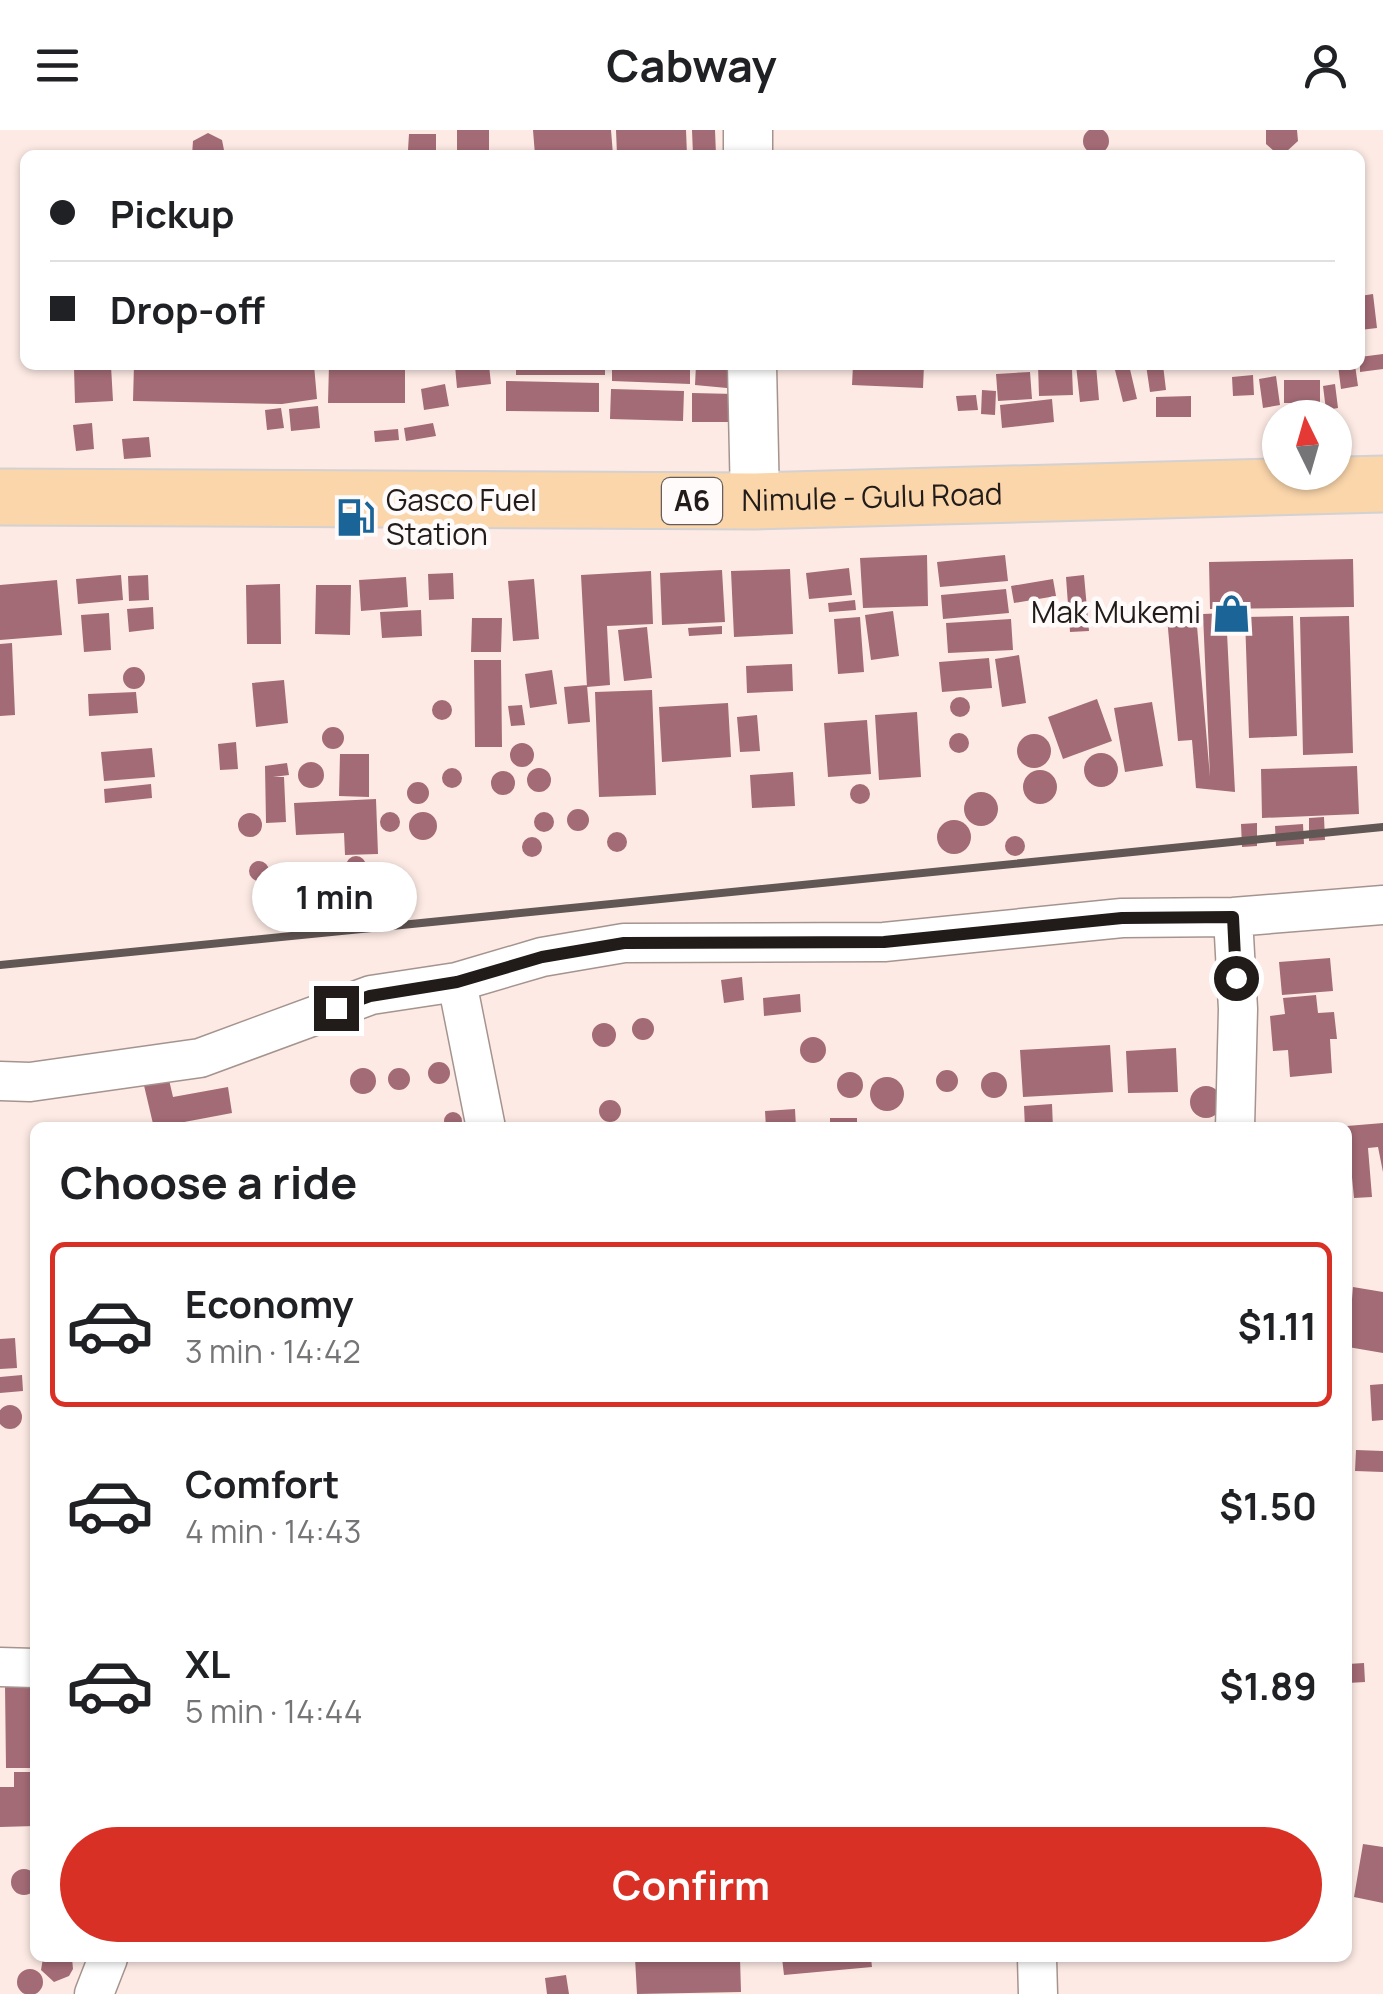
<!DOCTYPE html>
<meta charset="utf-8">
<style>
:root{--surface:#fff;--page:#f6f6f6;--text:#202124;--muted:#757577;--line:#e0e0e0;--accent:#d93025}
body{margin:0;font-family:Manrope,sans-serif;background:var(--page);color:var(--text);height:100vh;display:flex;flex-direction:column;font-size:38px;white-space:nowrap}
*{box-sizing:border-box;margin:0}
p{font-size:32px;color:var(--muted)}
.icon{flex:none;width:55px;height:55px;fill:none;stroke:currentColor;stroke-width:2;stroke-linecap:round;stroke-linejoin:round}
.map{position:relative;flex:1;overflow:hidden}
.sheet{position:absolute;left:30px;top:992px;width:1322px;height:840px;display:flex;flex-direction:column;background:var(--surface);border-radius:15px;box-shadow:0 2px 8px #0004}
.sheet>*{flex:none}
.hud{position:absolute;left:20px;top:20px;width:1345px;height:220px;border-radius:15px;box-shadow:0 2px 8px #0004;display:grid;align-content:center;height:220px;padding:0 30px;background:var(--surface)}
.needle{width:65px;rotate:355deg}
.controls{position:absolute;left:1262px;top:270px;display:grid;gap:20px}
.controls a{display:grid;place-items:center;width:90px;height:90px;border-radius:50%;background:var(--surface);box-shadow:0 2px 8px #0004;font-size:50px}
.end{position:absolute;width:45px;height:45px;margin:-22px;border:12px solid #211b19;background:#fff;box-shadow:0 0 0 5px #fff}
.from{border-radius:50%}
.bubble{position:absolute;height:70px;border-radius:35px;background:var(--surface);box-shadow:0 2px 8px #0004;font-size:32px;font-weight:700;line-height:70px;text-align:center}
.hud b{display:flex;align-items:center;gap:35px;height:95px;font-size:38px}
.hud b+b{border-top:2px solid var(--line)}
.hud i{width:25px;height:25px;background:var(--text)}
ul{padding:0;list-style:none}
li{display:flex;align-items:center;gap:30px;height:165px;margin:0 20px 15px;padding:0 10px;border:5px solid transparent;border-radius:15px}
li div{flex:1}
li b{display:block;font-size:38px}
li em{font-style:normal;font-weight:700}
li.current{border-color:var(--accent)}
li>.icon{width:90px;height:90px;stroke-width:1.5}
h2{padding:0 30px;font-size:45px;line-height:120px}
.primary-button{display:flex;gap:20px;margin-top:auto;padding:20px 30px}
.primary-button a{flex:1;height:115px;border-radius:60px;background:var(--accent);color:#fff;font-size:40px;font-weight:700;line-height:115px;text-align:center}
header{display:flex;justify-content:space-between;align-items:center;height:130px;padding:0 30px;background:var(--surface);font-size:45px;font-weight:700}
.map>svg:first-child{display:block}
.building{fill:#a36b75}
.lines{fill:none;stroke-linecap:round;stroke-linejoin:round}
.minor-casing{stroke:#a5948e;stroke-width:41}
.tertiary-casing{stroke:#a5948e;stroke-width:51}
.primary-casing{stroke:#d3d1d1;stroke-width:59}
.minor{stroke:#fff;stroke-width:38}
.tertiary{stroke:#fff;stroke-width:48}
.primary{stroke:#fbd6ab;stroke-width:55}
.rail{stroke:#615754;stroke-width:8}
.route{stroke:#211b19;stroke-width:12}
.labels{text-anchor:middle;stroke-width:9;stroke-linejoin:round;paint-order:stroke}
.shield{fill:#fffbfa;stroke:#645e5c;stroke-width:2.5}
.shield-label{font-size:28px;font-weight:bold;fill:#211b19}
.street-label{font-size:30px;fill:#211b19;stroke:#fffbfa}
.poi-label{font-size:30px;fill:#211b19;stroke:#fffbfa;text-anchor:start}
</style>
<header><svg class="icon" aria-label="menu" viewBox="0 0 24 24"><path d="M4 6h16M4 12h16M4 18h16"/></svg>Cabway<svg class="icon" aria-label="person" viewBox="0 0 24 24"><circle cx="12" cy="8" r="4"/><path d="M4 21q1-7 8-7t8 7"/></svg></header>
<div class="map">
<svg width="1383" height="1864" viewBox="0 0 1383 1864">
<rect width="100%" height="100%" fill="#fdeae4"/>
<path class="building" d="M1083 11a13 13 0 1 1 26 0a13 13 0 1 1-26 0Z
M457,0H489V25H457Z
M533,0H611L613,25H535Z
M616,0H686L687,25H617Z
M692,0H715L716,25H693Z
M1266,0H1297L1298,11L1286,22H1275L1266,14Z
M208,3L222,10L225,25H192L193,11Z
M409,4H436V20H408Z
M1373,164L1377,198L1360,200V166Z
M1383,224V239L1360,242V227Z
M134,235H314L317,269L282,274L133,271Z
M329,235H405V273H328Z
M489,235L491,254L457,258L455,236Z
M516,235H605V245H516Z
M612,235H690V254L612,251Z
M696,235H728L727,258L695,255Z
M853,235H924L923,258L852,255Z
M1038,235L1072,239L1073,265L1039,266Z
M1076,235H1096L1099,270L1080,272Z
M1129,235L1137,269L1123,272L1114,236Z
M1146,235H1163L1166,260L1150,262Z
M1338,235H1355L1358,256L1341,259Z
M111,236L113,271L75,273L74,238Z
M1030,242L1032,269L998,271L996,244Z
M1253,245L1254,265L1233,266L1232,247Z
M1276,246L1280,275L1263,278L1259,249Z
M1284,250H1320V273H1284Z
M506,251L599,253V282L506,281Z
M445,254L449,276L424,280L421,259Z
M1335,254L1338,278L1326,280L1323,256Z
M611,259L684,261L683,291L610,289Z
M982,260L996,261L995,285L981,284Z
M692,263L735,264V292H692Z
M976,265L978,280L958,281L956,266Z
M1191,266V287H1156V267Z
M1052,269L1054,292L1002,298L1000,275Z
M318,276L320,298L291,301L289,279Z
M281,278L284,298L267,300L265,280Z
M92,293L94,319L76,321L73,295Z
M433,293L436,306L406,311L404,298Z
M398,299L399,310L375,312L374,301Z
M149,307L151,327L124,329L122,309Z
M927,425L928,476L863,478L860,428Z
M1005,425L1008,451L940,457L937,432Z
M1353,429L1354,477L1210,479L1209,432Z
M849,438L852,465L809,469L806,443Z
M790,439L793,504L734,507L731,441Z
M722,440L725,492L662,495L660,443Z
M651,441L653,494L607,496L610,555L587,557L581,445Z
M453,443L454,469L429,470L428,444Z
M121,445L123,470L78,474L76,449Z
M148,445L149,470L129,471L128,446Z
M1084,445L1089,501L1070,502L1066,447Z
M406,447L408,477L361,481L359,450Z
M534,449L539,509L513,511L508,451Z
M1053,449L1056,466L1014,473L1011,456Z
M57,450L62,505L0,510V455Z
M280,454L281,514H247L246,455Z
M316,455H351L350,505L315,504Z
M1006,459L1009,483L943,489L941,465Z
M855,470L856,480L829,482L828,473Z
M1195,473L1210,647L1203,484L1226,483L1235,662L1196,658L1192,610L1178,611L1166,476Z
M153,477L154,499L129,502L127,479Z
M421,480L422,506L382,508L380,482Z
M893,481L899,526L871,530L865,485Z
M109,483L111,520L84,522L81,485Z
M1293,486L1297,606L1249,608L1245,487Z
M1349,486L1353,623L1303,625L1300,487Z
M860,487L864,542L838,544L834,489Z
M472,488H502L501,522H471Z
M1011,489L1013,520L948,523L946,493Z
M722,496V504L689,506L688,498Z
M647,497L652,548L624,551L618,500Z
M12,513L15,585L0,586V514Z
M1019,525L1026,573L1002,577L995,529Z
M989,528L992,558L942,562L939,532Z
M474,530H501L502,617H475Z
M792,534L793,561L747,563L746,536Z
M123 548a11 11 0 1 1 22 0a11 11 0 1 1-22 0Z
M552,540L557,574L530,578L525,544Z
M284,550L288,593L256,597L252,553Z
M587,555L590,592L568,594L564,557Z
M652,560L656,665L599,667L595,562Z
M136,562L138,583L89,586L88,564Z
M950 577a10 10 0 1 1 20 0a10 10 0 1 1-20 0Z
M1097,569L1112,611L1063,629L1048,587Z
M432 580a10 10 0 1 1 20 0a10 10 0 1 1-20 0Z
M1152,572L1163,636L1125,642L1114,578Z
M728,573L731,627L662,632L659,577Z
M522,575L525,595L511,596L508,576Z
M917,582L921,647L879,650L875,585Z
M757,585L760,621L740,622L737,587Z
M867,590L871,644L828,647L824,593Z
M322 608a11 11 0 1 1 22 0a11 11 0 1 1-22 0Z
M949 613a10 10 0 1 1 20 0a10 10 0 1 1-20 0Z
M1017 621a17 17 0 1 1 34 0a17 17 0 1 1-34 0Z
M236,612L238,639L220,640L218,614Z
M510 625a12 12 0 1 1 24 0a12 12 0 1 1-24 0Z
M152,618L155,647L104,651L101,622Z
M1084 640a17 17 0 1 1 34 0a17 17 0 1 1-34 0Z
M340,624H369V667L339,666Z
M298 645a13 13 0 1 1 26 0a13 13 0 1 1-26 0Z
M287,633L289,645L273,647H284L286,692L266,693L265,636Z
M1357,636L1359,684L1262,688L1261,639Z
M527 650a12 12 0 1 1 24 0a12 12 0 1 1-24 0Z
M442 648a10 10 0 1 1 20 0a10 10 0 1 1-20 0Z
M1023 657a17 17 0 1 1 34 0a17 17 0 1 1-34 0Z
M491 653a12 12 0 1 1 24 0a12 12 0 1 1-24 0Z
M793,642L795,676L752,678L750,645Z
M407 663a11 11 0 1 1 22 0a11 11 0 1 1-22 0Z
M850 664a10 10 0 1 1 20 0a10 10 0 1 1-20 0Z
M151,654L152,668L105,673L104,659Z
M964 679a17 17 0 1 1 34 0a17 17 0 1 1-34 0Z
M376,669L378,724L345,725L344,703L296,705L294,673Z
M567 690a11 11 0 1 1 22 0a11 11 0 1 1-22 0Z
M534 692a10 10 0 1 1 20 0a10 10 0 1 1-20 0Z
M380 692a10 10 0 1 1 20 0a10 10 0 1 1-20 0Z
M409 696a14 14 0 1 1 28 0a14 14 0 1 1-28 0Z
M238 695a12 12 0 1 1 24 0a12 12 0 1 1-24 0Z
M1324,687L1325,710L1309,711V688Z
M937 707a17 17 0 1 1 34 0a17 17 0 1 1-34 0Z
M1257,693V716L1242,717L1241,694Z
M1303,694L1304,714L1276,716L1275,696Z
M607 712a10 10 0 1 1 20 0a10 10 0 1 1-20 0Z
M1005 716a10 10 0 1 1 20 0a10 10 0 1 1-20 0Z
M522 717a10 10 0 1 1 20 0a10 10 0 1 1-20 0Z
M346 736a10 10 0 1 1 20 0a10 10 0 1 1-20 0Z
M249 741a10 10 0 1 1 20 0a10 10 0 1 1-20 0Z
M1330,828L1333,861L1282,865L1279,832Z
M742,847L744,870L724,873L721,850Z
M800,864L801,882L764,886L763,868Z
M1316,865L1318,883L1334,882L1337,909H1330L1332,943L1290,947L1288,920L1273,921L1270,886L1285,884L1283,868Z
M632 899a11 11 0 1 1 22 0a11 11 0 1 1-22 0Z
M592 905a12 12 0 1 1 24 0a12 12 0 1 1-24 0Z
M800 920a13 13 0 1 1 26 0a13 13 0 1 1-26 0Z
M1110,915L1113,962L1023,967L1020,920Z
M1176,918L1178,962L1128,963L1126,921Z
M428 943a11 11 0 1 1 22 0a11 11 0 1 1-22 0Z
M388 949a11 11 0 1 1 22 0a11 11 0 1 1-22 0Z
M350 951a13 13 0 1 1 26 0a13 13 0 1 1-26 0Z
M936 951a11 11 0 1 1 22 0a11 11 0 1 1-22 0Z
M167,941L173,967L228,957L232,983L179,993L181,998H154L142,947Z
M981 955a13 13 0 1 1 26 0a13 13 0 1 1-26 0Z
M837 955a13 13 0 1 1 26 0a13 13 0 1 1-26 0Z
M870 964a17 17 0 1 1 34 0a17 17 0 1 1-34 0Z
M1190 972a16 16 0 1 1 32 0a16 16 0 1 1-32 0Z
M599 981a11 11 0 1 1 22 0a11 11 0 1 1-22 0Z
M1052,974L1053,998H1025L1024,976Z
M795,979L796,998H766L765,981Z
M444 991a9 9 0 1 1 18 0a9 9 0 1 1-18 0Z
M830,988H857V998H830Z
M1383,993V1042L1378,1017L1368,1018L1372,1067L1354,1068L1347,996Z
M1353,1157L1383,1162V1223L1348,1217Z
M15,1208L17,1238L0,1239V1209Z
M22,1245L23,1261L0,1263V1247Z
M1383,1254V1290L1372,1291L1370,1255Z
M-2 1287a12 12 0 1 1 24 0a12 12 0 1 1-24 0Z
M1356,1320L1383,1321V1342L1355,1341Z
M1364,1533L1365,1552L1348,1553V1534Z
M35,1554V1638H6L5,1555Z
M14,1642H35V1696L0,1697V1657H14Z
M1363,1714L1383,1717V1773L1354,1767Z
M11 1752a13 13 0 1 1 26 0a13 13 0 1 1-26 0Z
M43,1828H72L73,1839L69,1846L54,1852L41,1840Z
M635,1828H740L741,1862L637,1864Z
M782,1828H871L872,1837L784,1845Z
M17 1852a13 13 0 1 1 26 0a13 13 0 1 1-26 0Z
M566,1845L569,1864H547L545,1848Z"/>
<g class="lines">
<defs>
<path id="minor" d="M1233,787L1238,879L1235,998
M457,852L486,998
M0,951L30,952L200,928L371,865L457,852L542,827L624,813L884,812L1122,788L1233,787L1383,775
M0,1537L35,1538
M1037,1828L1038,1864
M94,1864L108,1828"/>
<path id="tertiary" d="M748,0V25
M752,235L755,371"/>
<g id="primary">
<path id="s1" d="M0,367L755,371L1383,354"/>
</g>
</defs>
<use href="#minor" class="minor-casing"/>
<use href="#tertiary" class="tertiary-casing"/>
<use href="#primary" class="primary-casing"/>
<use href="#minor" class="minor"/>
<use href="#tertiary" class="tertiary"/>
<use href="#primary" class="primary"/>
<path class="rail" d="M0,835L1383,697"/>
</g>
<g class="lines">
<path class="route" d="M336,878L370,866L457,852L542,827L624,813L884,812L1122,788L1233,787L1236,848"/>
</g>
<defs>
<symbol id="fuel-bare" viewBox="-9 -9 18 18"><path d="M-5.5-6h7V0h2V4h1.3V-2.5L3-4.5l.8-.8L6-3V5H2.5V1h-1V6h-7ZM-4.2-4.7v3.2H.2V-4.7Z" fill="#1a6497" stroke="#fffbfa" stroke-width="2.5" paint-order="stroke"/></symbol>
<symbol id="shop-bare" viewBox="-9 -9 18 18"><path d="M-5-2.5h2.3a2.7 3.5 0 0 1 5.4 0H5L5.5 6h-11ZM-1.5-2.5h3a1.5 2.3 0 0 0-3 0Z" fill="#1a6497" stroke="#fffbfa" stroke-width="2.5" paint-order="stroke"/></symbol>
</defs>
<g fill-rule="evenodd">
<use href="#fuel-bare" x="328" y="360" width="55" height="55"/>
<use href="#shop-bare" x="1204" y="456" width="55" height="55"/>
</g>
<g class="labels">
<rect class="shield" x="662" y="348" width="60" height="46" rx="8"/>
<g class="shield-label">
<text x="692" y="381">A6</text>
</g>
<g class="street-label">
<text dy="10" stroke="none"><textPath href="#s1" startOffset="872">Nimule - Gulu Road</textPath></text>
</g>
<g class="poi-label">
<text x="386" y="381">Gasco Fuel<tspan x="386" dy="34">Station</tspan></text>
<text x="1201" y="493" text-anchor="end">Mak Mukemi</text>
</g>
</g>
</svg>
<div class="controls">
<a><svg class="needle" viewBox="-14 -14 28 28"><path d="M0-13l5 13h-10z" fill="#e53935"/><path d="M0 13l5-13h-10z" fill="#757577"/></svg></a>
</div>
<i class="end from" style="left:1236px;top:848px"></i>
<i class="end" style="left:336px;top:878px"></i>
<div class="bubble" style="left:252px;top:732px;width:165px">1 min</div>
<div class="hud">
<b><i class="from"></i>Pickup</b>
<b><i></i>Drop-off</b>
</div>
<section class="sheet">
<h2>Choose a ride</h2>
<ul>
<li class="current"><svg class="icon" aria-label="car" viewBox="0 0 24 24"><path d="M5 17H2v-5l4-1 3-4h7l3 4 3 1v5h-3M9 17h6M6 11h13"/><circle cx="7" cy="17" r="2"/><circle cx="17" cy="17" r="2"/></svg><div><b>Economy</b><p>3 min · 14:42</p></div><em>$1.11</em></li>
<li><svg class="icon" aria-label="car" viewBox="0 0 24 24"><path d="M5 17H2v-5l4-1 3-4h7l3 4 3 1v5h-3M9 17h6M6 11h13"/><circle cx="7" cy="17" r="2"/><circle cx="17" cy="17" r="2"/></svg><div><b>Comfort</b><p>4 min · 14:43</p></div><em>$1.50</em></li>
<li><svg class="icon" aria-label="car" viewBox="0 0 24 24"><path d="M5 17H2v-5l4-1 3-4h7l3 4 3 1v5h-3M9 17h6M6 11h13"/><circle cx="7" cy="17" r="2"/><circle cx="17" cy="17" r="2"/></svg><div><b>XL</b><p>5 min · 14:44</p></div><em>$1.89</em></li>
</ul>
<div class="primary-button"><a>Confirm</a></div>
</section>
</div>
